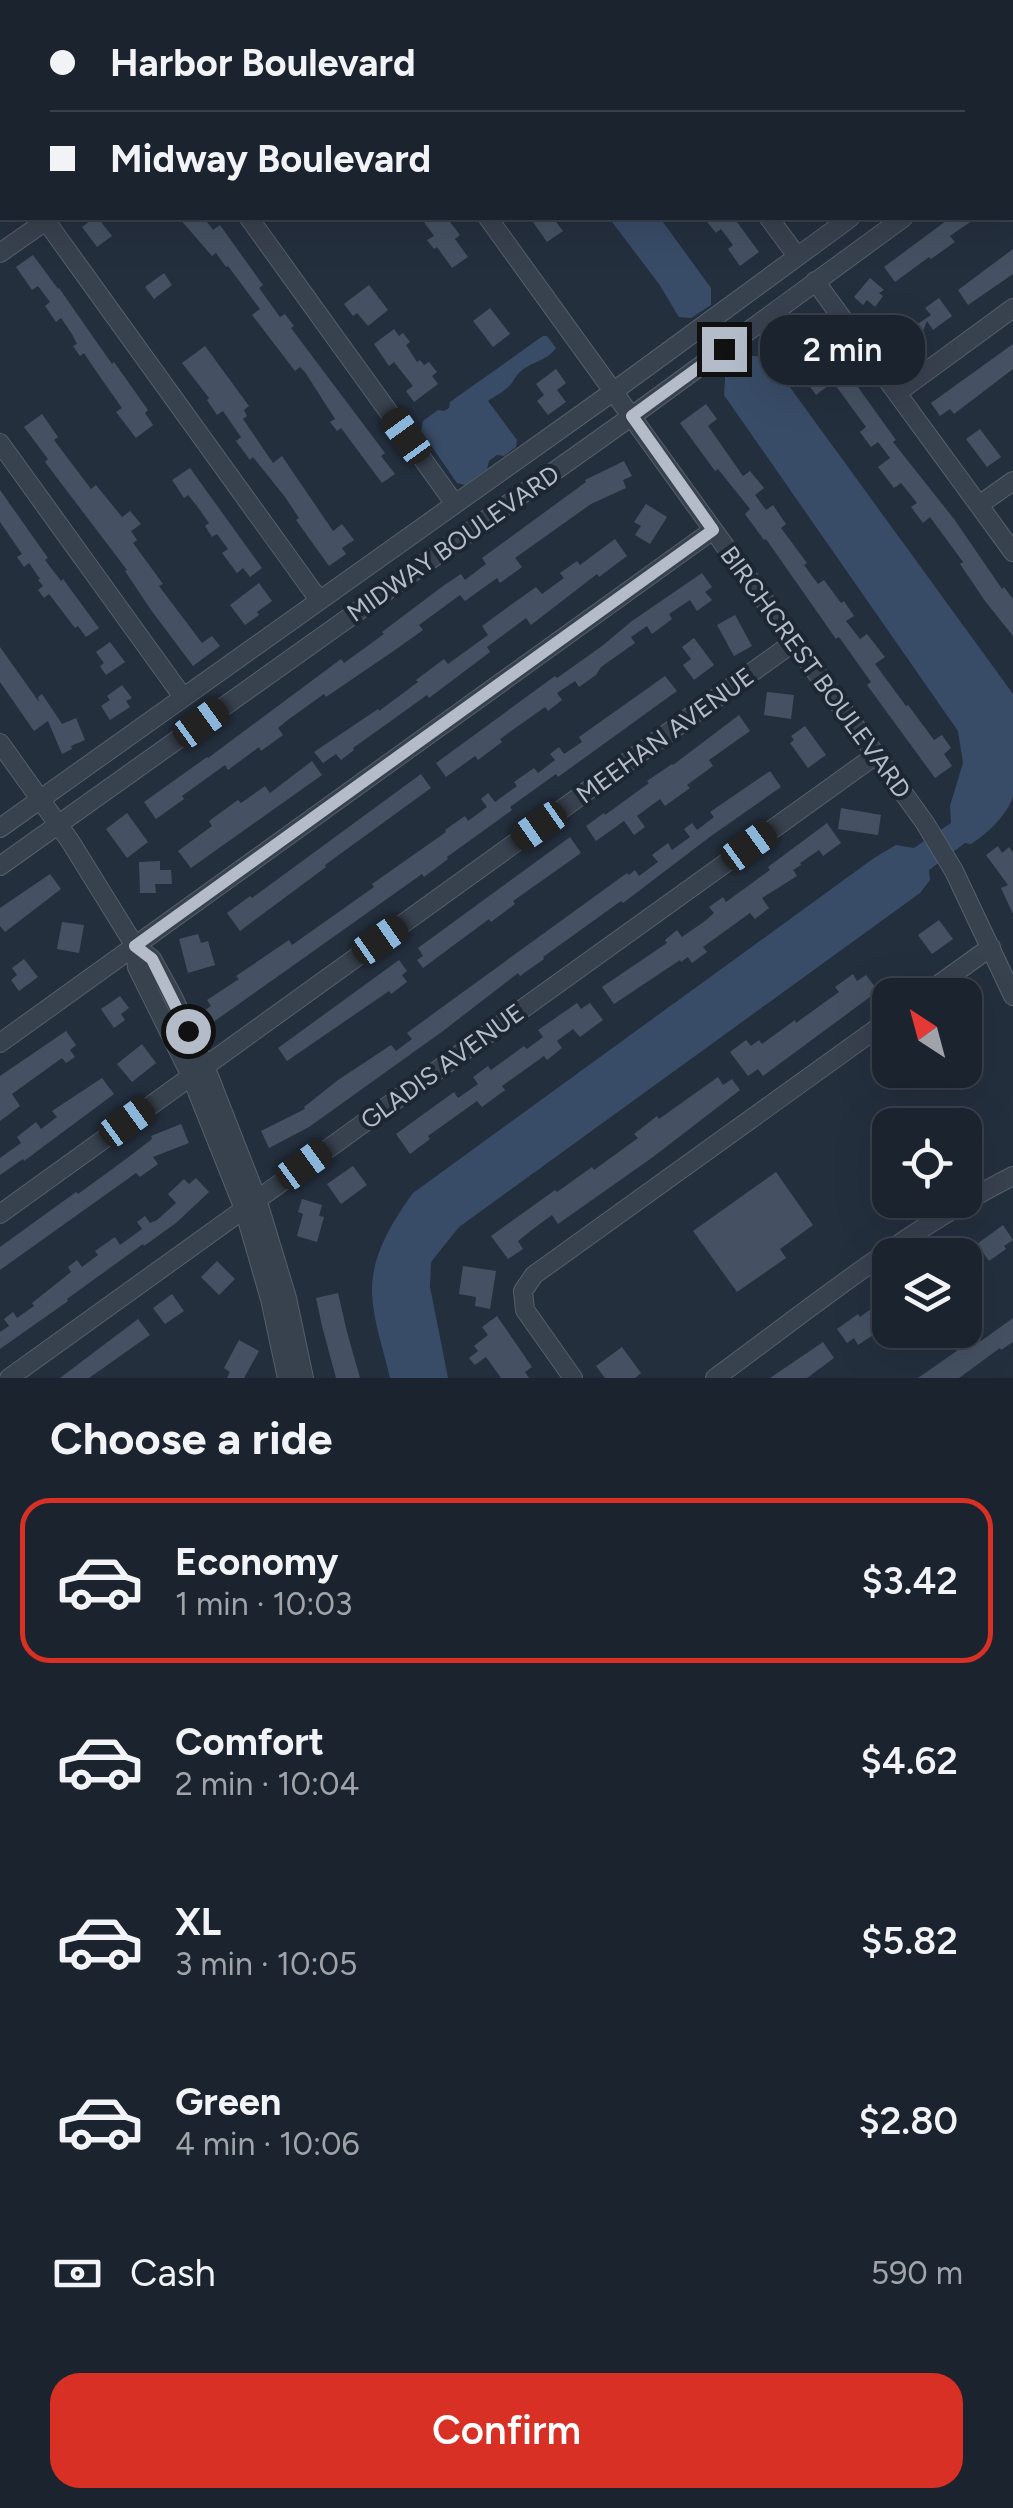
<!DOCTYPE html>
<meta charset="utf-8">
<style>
:root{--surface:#1b232e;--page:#242b36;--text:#f1f3f6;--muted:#a0a4aa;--line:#39404a;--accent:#d93025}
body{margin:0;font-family:Figtree,sans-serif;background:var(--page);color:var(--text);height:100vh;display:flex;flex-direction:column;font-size:38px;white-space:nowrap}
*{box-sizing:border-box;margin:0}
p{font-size:32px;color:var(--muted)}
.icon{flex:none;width:55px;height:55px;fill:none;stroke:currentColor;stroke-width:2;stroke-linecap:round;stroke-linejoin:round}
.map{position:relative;height:1378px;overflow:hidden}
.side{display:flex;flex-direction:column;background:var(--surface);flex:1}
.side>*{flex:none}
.guide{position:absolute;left:0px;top:0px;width:1015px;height:220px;box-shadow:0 10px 40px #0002,0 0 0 2px var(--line);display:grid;align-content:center;height:220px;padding:0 50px;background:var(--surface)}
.needle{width:65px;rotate:324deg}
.fabs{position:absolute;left:872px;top:978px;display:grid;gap:20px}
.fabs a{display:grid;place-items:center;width:110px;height:110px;border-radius:20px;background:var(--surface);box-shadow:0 10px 40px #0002,0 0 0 2px var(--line);font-size:50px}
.end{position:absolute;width:45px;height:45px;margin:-22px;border:12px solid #b4bcc9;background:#111;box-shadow:0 0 0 5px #111}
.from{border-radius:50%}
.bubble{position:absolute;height:70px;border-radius:30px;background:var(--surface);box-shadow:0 10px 40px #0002,0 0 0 2px var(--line);font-size:32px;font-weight:600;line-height:70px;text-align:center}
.car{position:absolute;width:30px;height:60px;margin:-30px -15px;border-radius:12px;box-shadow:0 0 8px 2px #0007;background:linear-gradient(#222 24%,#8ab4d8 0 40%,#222 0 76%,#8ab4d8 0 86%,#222 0)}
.guide b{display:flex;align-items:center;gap:35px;height:95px;font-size:38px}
.guide b+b{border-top:2px solid var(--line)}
.guide i{width:25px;height:25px;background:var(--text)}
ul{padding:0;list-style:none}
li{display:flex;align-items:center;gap:30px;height:165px;margin:0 20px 15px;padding:0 30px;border:5px solid transparent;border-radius:30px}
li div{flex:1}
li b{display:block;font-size:38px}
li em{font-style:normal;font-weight:600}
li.active{border-color:var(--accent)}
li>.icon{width:90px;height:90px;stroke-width:1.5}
h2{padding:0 50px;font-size:45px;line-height:120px}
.pay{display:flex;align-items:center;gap:25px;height:110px;padding:0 50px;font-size:38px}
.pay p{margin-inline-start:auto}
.button{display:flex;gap:20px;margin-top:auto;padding:20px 50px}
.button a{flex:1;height:115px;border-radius:30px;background:var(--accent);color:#fff;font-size:40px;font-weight:600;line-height:115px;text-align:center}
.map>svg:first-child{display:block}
.water{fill:#394c67}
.building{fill:#455162}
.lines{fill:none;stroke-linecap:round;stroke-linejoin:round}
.minor-casing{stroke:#565f6c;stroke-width:20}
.minor{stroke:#38414e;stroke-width:18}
.route{stroke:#b4bcc9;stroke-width:12}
.labels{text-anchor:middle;stroke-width:8;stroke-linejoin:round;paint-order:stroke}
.street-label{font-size:25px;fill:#b4bcc9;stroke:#1d2633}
</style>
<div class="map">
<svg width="1013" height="1378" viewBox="0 0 1013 1378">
<rect width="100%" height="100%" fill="#242f3e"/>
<path class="water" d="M609,218H660L711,288V305L691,318L679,317L659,284Z
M543,336H547L556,348C547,361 533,361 521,371C516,375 514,381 510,385C505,391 495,396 488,401L517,440L516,447L504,456L497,455L489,461L487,469L465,485L457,483L421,431L423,421L438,410L444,411L449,408L450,402Z
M741,355L768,357L1013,694V797C1006,816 988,833 971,844L965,843L929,870L930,880L920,893L459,1227L431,1262L430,1287L448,1378H390C384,1351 373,1321 372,1293C371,1256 392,1222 413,1193L874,858L896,845L914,848L951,823L950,806L963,763L958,731L724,395L726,366Z"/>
<path class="building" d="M94,218H98L112,236L97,247L82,227Z
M179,218H204L213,230L220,225L263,285L259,288L280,317L285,314L294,326L291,328L385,453L381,456L395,474L382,483L341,428L337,431L330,422L335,419L305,372L300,367L295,371L252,315L260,309L228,266L226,267L216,253L212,256Z
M421,218H447L460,235L455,239L468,257L452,268L437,247L434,249L427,240L434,236Z
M530,218H553L563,231L547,242Z
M704,218H734L759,252L740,266L728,249L733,245L721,229L716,233Z
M950,218H976L950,236L955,242L931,259L929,257L895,282L884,267Z
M1013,249V274L968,305L958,290Z
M33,255L58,289L59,288L112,364L114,362L148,410L145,413L153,425L136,438L116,412L122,408L98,374L84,353L80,356L73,346L77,344L72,334L61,318L56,322L45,306L50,302L38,286L32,290L16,267Z
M164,273L172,285L154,299L145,287Z
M870,278L884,290L879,293L883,296L875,307L867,300L863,305L854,297Z
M369,285L388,310L368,326L357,313L353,316L344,304Z
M939,298L952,316L933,330L927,321L917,346L889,335L895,319L915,326L931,315L925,308Z
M490,308L510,334L493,347L473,321Z
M817,328L821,348L791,354L787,334Z
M394,329L399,336L403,333L410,342L406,345L417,362L420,360L424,365L429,362L437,372L432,376L438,384L414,402L406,391L413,386L394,362L389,366L374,344Z
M1013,344V369L954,414L950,409L940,416L931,403Z
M205,346L249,406L244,410L247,416L243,419L273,463L282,456L333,531L342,524L354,540L342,548L346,554L329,566L296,520L299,518L285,497L253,457L250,460L236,441L241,437L223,411L217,415L207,400L209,398L182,363Z
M831,348L839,359L833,363L850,386L855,383L896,440L893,442L954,519L1002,589L1004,587L1013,599V636L985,601L960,564L963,562L930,517L923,523L911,507L917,503L901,483L894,488L878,467L890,458L878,442L871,447L860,432L866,427L833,382L816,395L799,372Z
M556,369L566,383L557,390L566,402L548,415L537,401L544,395L536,384Z
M706,404L717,419L708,426L743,476L750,471L764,488L755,495L766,510L773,505L786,524L781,528L807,563L804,565L818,584L824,580L841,603L844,601L854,616L846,621L860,639L867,634L885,657L875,664L906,706L908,705L934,740L942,735L951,748L944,754L952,766L935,778L867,685L871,682L839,637L836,639L766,539L764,540L745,514L750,509L718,469L715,471L680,423Z
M42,414L58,437L54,440L91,489L96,485L122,517L130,511L141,524L131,531L137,540L133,543L163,584L159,586L202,643L212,636L220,646L193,666L151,610L125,571L127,570L45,462L48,459L24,427Z
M980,429L1001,457L987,467L966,439Z
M624,461L632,476L623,480L626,488L591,504L515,558L522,567L500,583L497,578L465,601L460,595L419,625L423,630L395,650L326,697L324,694L285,722L278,728L283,735L261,751L259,747L228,770L225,765L182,796L184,799L156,819L144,802L207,757L208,758L341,659L344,663L384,634L382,632L443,586L461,574L465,580L486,564L482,558L586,482L585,480Z
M190,468L262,568L250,577L243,568L237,573L222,553L228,549L217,534L212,537L205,526L209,523L197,506L188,495L184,498L172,480Z
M0,490L48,558L45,560L61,581L63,579L99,628L86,637L78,626L75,628L49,594L44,598L38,590L43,586L38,580L40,579L29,563L24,567L17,557L22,554L0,522Z
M646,504L667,517L650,544L635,535L641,526L634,522Z
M615,539L627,556L599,577L597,574L531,625L526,618L487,647L490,652L429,698L427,695L395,718L353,748L354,750L341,760L336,754L323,763L314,752L378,709L379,711L418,682L416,680L444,659L448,664L488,635L482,626L508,607L536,587L542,594L564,578L560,573L577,561L580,565Z
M702,573L712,587L705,592L712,600L697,611L690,600L669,614L672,619L652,634L647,626L631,637L635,643L601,667L596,675L579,687L575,681L557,693L562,700L548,711L545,707L500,739L502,742L478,760L475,756L446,777L436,763L555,676L557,678L602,646L632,621Z
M259,583L272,601L257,612L259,615L245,625L230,605Z
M735,615L752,646L734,656L717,625Z
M694,638L714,665L694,680L683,665L691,659L682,647Z
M110,642L125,662L106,675L100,666L104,663L96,652Z
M0,647L39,702L38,697L42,694L62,724L76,718L85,740L71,746L72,749L62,754L48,721L34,731L0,682Z
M665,676L677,691L558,777L556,774L510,807L512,810L447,857L448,859L424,877L422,874L212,1023L204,1011L211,1006L207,1000L239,979L236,976L289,940L292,945L374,887L372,884L446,832L445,830L465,816L468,821L487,807L481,799L488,793L495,802L517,786L514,782L534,768L538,773L555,760L550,754L559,747L564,754L582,742L579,737Z
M122,685L132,698L126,701L130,707L110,720L101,706L110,700L107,696Z
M767,692L794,695L791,719L764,715Z
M739,715L750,731L709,760L713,766L687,785L690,788L665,806L660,799L637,816L645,827L634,835L624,821L596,841L586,826L604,813L605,815L649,783L647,781L672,764L673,765Z
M805,726L826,755L808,768L790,743L794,740L791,736Z
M312,761L322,775L191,868L178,851L212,826L209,821L238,800L241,803L265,786L270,793Z
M770,771L781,787L711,836L623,903L621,901L543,957L544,959L520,976L518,973L443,1031L309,1127L269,1148L261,1131L305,1109L304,1107L338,1080L391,1045L396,1051L412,1039L407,1033L441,1008L627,873L629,875L635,870L639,876L658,862L652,855L668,843L672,850L690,837L684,829L692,823L697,830L714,817L710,812Z
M421,774L431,788L325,865L326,867L240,931L227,913L250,896L252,898Z
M841,808L881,815L878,835L838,829Z
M127,813L148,842L127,858L106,829Z
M827,823L841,843L823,856L819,850L800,863L801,865L793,870L797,876L762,898L769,908L755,919L750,913L703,947L707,952L692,963L688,957L681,962L680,960L614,1004L602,987L667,943L665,940L677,930L682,937L705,921L714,913L709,907L723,897L726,902L770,870L768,867Z
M570,837L581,853L513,901L515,904L491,922L489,919L423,968L417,960L423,956L418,948Z
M998,846L1002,853L1009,847L1013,852V914L1001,888L1008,885L986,855Z
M160,861V870H171L172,884H155L156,893H140L139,862Z
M50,874L61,889L5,932L0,926V908Z
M939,920L953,939L932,954L918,935Z
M62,922L84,925L79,953L57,949Z
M198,934L201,943L208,941L215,965L188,973L179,939Z
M24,959L38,977L19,991L11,980L17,975L12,968Z
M399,960L407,971L402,975L407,982L391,994L389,991L287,1061L278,1048Z
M853,974L857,981L866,975L878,991L763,1076L758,1069L748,1076L730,1052L746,1040L751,1046L759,1040L762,1044L795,1020L796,1023L839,992L835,987Z
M120,996L129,1008L121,1014L125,1020L114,1028L101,1009Z
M577,1003L581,1009L590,1003L603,1020L580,1037L573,1029L557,1041L562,1048L547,1060L544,1056L502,1086L505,1090L482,1107L477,1101L428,1136L430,1139L410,1154L396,1134L454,1092L458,1098L478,1084L473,1077L488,1066L491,1070L524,1046L527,1049L543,1037L538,1030Z
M66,1031L76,1045L70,1050L75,1057L66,1063L62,1058L12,1094L20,1106L0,1121V1076Z
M142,1044L156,1063L132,1082L117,1064Z
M718,1077L723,1085L732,1079L740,1090L653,1157L558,1224L552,1215L533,1229L518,1241L523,1249L508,1259L491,1236L555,1190L557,1192L592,1167L594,1170L638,1138L634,1134L657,1116L659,1119Z
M102,1078L114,1094L24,1161L23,1159L0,1175V1158L21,1143L17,1137L36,1122L41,1129L57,1117L52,1111Z
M181,1124L189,1143L153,1157L158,1164L140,1177L136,1173L0,1270V1247L76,1192L78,1194L126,1159L152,1139L151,1136Z
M353,1166L367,1185L341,1204L327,1184Z
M776,1172L813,1225L780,1249L786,1258L737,1292L693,1231Z
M196,1178L209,1192L176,1223L144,1246L143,1244L67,1299L68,1301L0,1349V1332L9,1326L4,1319L13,1312L17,1318L34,1306L32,1303L71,1272L68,1267L77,1260L82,1267L98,1255L95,1251L115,1237L120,1245L142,1229L137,1222L145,1216L150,1223L157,1220L176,1203L168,1194L184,1179L189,1184Z
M302,1199L322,1205L319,1216L324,1217L317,1242L297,1236L303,1214L298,1212Z
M1003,1225L1013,1240L1004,1246L1006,1249L989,1261L977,1244Z
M217,1261L235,1279L219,1295L201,1277Z
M463,1266L496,1271L490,1309L475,1306L476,1297L459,1294Z
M338,1293L347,1332L360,1378H336L322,1326L316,1298Z
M172,1294L184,1311L165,1324L153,1308Z
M879,1303L883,1309L890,1304V1324L858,1345L854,1338L847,1343L837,1329L858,1314L860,1317Z
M497,1316L532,1367L525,1372L529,1378H501L486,1357L475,1365L469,1358L478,1351L474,1346L488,1335L482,1327Z
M1013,1318V1342L1001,1350L1000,1348L959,1378H918L978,1336L981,1341Z
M138,1319L150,1335L89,1378H60Z
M239,1340L259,1351L244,1378H227L230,1372L224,1368Z
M823,1342L834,1358L807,1378H770Z
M622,1347L641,1373L635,1378H605L596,1366Z"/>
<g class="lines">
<defs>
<path id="minor" d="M331,0L333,2
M825,0L826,2
M62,2L66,0
M630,2V0
M880,2L883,0
M0,47L2,45
M1012,99H1013
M1012,137H1013
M249,218L455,504
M488,218L925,823L954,871L1013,996
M769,218L797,256
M46,221L319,600
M0,253L50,218
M815,281L1013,552
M897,393L1013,308
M0,443L183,697
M979,505L1013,481
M0,743L70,841L135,946L152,959L172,995L205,1066L257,1199L287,1298L304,1378
M0,828L614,391L850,218
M0,866L632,416L903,218
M135,946L137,967L191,1076L244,1209L270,1299L287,1378
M924,995L991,947
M0,1043L713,530
M0,1214L794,642
M9,1378L876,755
M573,1378L525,1310L523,1291L534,1275L890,1019
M715,1378C811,1308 906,1230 1013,1176"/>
</defs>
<use href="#minor" class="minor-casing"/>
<use href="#minor" class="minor"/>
</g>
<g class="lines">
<path class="route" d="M188,1031L152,959L135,946L713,530L632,416L724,349"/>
</g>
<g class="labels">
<g class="street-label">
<text transform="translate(453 543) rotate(-35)" y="9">MIDWAY BOULEVARD</text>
<text transform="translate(816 672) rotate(54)" y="9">BIRCHCREST BOULEVARD</text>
<text transform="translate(665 735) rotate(-36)" y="9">MEEHAN AVENUE</text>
<text transform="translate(442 1066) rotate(-36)" y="9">GLADIS AVENUE</text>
</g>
</g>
</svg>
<div class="fabs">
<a><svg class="needle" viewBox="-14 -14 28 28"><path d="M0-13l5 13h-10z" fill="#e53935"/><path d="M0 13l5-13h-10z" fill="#a0a4aa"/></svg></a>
<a><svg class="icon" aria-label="locate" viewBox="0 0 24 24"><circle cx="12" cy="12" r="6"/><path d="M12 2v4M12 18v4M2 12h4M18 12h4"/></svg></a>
<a><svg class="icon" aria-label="layers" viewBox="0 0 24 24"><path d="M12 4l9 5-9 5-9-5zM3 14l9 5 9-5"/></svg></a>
</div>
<i class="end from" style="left:188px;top:1031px"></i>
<i class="end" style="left:724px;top:349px"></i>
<div class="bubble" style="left:760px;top:315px;width:165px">2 min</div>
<i class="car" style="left:406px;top:436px;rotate:324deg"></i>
<i class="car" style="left:201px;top:723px;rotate:54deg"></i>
<i class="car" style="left:539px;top:826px;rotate:235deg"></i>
<i class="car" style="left:749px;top:846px;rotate:54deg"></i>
<i class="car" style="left:380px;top:940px;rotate:55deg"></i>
<i class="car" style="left:127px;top:1122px;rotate:54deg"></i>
<i class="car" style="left:304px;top:1165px;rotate:54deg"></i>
<div class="guide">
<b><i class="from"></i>Harbor Boulevard</b>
<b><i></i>Midway Boulevard</b>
</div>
</div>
<section class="side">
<h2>Choose a ride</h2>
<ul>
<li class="active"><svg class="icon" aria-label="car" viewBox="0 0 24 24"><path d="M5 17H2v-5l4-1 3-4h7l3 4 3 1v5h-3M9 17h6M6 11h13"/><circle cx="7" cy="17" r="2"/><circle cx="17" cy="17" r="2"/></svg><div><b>Economy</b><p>1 min · 10:03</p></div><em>$3.42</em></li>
<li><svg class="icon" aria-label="car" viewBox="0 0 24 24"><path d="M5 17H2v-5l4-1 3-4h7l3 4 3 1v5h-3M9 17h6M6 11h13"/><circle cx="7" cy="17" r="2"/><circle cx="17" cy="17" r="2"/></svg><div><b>Comfort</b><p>2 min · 10:04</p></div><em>$4.62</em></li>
<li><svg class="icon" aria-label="car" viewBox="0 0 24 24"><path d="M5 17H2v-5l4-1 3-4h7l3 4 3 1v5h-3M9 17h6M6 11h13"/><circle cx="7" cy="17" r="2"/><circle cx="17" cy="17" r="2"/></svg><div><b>XL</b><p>3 min · 10:05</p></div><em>$5.82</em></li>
<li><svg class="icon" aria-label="car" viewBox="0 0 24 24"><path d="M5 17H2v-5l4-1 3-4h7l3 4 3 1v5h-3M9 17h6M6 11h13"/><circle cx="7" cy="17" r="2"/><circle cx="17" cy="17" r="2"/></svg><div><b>Green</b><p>4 min · 10:06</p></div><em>$2.80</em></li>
</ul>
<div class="pay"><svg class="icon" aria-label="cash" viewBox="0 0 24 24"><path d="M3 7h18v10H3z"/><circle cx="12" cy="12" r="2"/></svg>Cash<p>590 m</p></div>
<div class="button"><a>Confirm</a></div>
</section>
